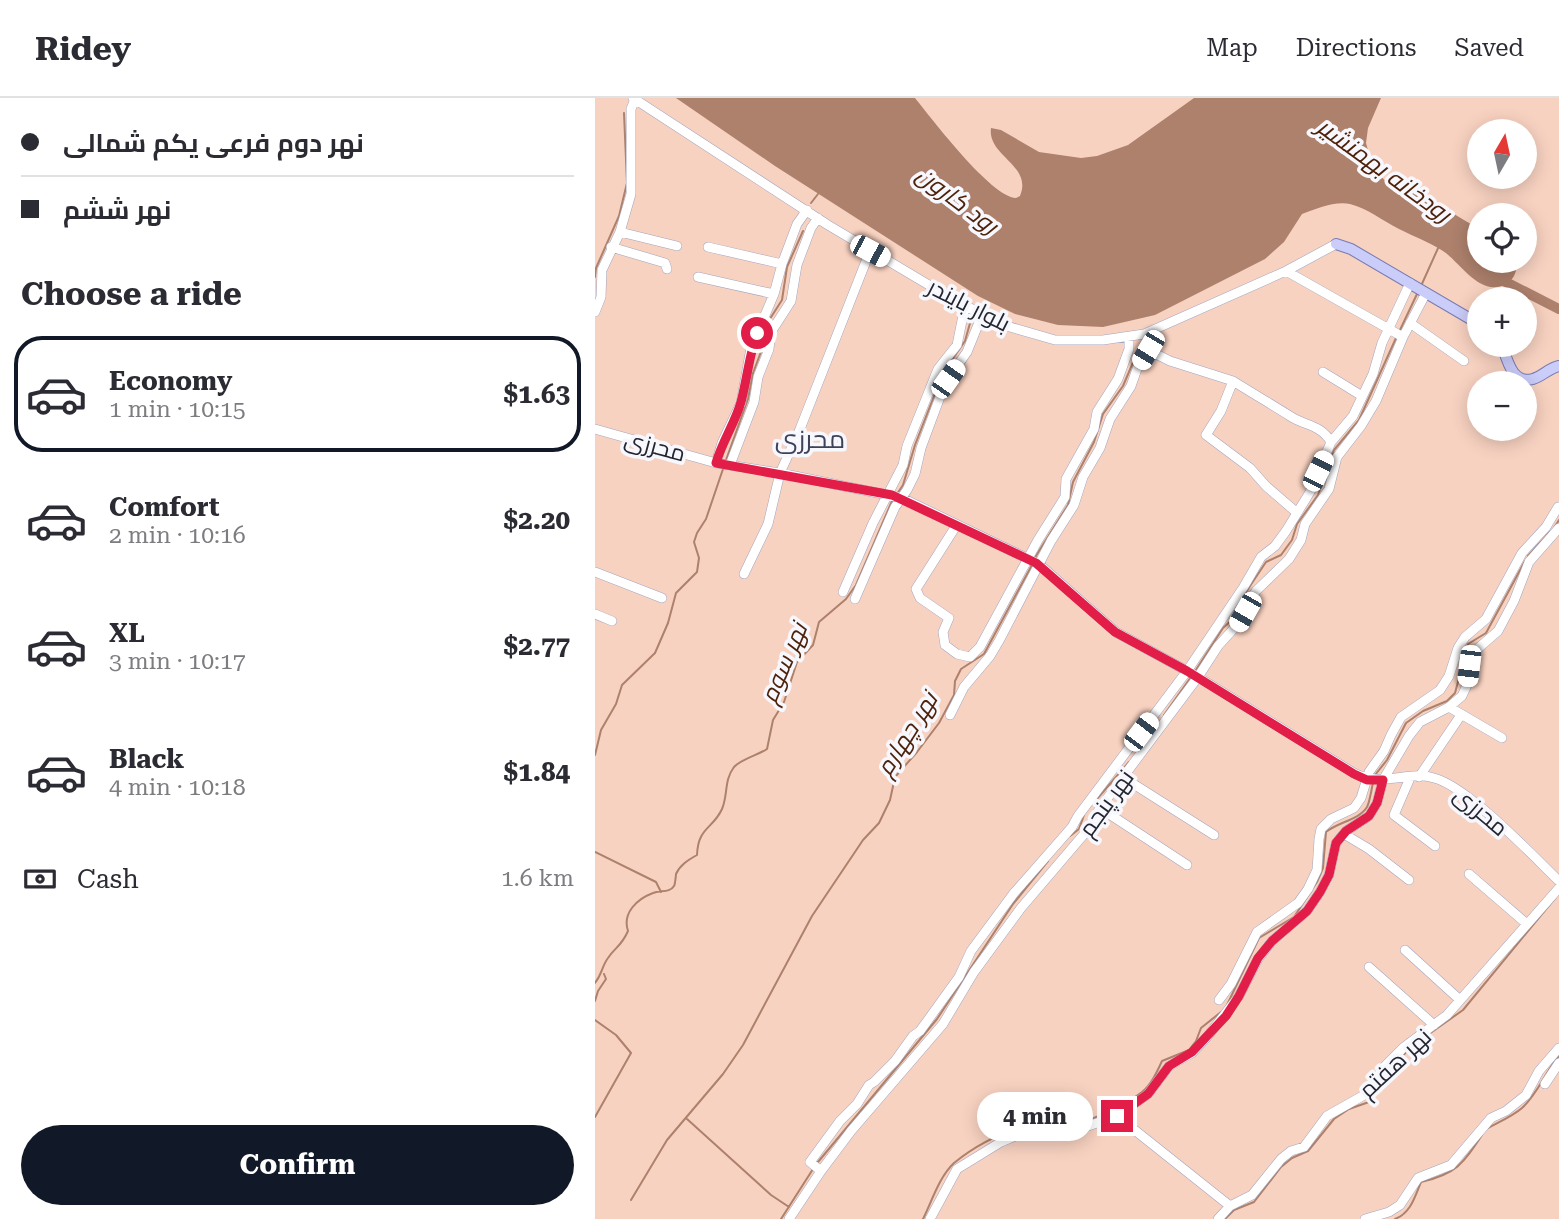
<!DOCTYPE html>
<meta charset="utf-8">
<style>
:root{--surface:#fff;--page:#f2f2f3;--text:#2b2b33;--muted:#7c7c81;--line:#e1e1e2;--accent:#111827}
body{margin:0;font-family:"Roboto Serif",Cairo,serif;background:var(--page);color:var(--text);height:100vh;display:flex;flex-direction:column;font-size:26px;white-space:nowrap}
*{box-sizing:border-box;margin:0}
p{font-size:23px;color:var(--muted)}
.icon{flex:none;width:38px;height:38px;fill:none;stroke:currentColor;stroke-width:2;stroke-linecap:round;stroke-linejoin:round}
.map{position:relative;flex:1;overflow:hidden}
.side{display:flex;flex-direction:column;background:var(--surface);width:595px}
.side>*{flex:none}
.banner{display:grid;align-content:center;height:154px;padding:0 21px;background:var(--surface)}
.needle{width:46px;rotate:9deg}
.fabs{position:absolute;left:872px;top:21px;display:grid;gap:14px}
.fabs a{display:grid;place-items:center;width:70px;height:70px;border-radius:50%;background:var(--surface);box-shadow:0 4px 18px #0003;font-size:35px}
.end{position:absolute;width:32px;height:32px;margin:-16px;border:9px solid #e11d48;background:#fff;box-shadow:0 0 0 4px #fff}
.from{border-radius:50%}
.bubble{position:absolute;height:49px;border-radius:24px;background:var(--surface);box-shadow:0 4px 18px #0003;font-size:23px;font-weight:700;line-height:49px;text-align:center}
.car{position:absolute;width:21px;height:42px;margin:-21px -10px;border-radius:9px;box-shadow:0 0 5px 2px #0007;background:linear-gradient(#fff 24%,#345 0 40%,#fff 0 76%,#345 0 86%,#fff 0)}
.banner b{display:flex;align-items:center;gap:24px;height:66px;font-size:26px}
.banner b+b{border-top:2px solid var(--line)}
.banner i{width:18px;height:18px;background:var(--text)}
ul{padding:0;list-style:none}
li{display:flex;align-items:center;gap:21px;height:116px;margin:0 14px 10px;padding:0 7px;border:4px solid transparent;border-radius:28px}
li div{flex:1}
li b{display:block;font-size:26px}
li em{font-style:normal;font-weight:700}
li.current{border-color:var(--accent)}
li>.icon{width:63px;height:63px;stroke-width:1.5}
h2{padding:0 21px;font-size:32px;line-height:84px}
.pay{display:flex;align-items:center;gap:18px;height:77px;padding:0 21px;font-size:26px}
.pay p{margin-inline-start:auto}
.action{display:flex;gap:14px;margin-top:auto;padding:14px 21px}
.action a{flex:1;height:80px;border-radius:42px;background:var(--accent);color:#fff;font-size:28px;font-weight:700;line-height:80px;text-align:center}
header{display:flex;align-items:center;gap:42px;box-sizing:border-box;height:98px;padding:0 35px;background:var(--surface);border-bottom:2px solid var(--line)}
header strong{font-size:33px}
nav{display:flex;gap:38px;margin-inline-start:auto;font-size:24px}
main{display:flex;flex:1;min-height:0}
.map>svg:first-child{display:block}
.green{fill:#f8d2c1;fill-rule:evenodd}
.water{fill:#ad816c}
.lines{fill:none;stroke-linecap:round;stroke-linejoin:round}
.stream{stroke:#ad816c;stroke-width:2}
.river{stroke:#ad816c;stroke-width:10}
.minor-casing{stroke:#a2a5be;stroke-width:10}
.major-casing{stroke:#787bb0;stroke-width:12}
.minor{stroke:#fff;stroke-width:9}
.major{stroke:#caccf9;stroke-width:10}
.route{stroke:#e11d48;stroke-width:9}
.labels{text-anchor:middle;stroke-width:7;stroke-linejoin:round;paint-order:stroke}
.street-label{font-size:23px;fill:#24252f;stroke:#f7f8fe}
.water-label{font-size:24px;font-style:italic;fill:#4e220a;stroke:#f7f8fe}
.quarter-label{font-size:26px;fill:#404257;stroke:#f7f8fe}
</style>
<header>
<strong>Ridey</strong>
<nav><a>Map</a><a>Directions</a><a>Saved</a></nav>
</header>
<main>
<section class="side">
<div class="banner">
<b><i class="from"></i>نهر دوم فرعی یکم شمالی</b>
<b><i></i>نهر ششم</b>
</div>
<h2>Choose a ride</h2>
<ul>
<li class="current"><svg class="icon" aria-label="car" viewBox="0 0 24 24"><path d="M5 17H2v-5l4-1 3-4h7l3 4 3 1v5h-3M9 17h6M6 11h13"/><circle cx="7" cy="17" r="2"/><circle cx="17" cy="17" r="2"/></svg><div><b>Economy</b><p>1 min · 10:15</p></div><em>$1.63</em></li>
<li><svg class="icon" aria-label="car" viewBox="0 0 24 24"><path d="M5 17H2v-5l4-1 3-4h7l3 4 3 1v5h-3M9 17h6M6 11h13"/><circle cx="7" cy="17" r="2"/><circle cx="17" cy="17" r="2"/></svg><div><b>Comfort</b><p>2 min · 10:16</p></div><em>$2.20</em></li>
<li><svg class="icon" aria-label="car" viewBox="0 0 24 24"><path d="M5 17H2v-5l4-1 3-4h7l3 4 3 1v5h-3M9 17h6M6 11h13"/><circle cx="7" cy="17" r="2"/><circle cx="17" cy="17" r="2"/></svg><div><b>XL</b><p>3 min · 10:17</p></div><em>$2.77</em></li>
<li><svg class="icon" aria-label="car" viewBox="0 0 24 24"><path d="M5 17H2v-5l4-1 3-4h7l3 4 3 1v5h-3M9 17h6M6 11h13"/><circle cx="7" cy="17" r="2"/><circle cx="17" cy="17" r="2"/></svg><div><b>Black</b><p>4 min · 10:18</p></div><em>$1.84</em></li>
</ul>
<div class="pay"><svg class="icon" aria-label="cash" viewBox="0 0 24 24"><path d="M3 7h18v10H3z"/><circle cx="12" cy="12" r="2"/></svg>Cash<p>1.6 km</p></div>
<div class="action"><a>Confirm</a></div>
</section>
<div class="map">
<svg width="964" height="1121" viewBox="0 0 964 1121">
<rect width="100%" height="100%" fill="#e8eafa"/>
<path class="green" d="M0,0H964V1121H0ZM884,33H929V79H884ZM884,117H929V163H884ZM884,201H929V247H884ZM884,285H929V331H884Z"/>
<path class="water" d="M81,0H320C337,21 396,99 421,100L425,98C438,67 392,58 396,30L406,32L444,54L486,60L502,58L533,47L599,0H786L773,30L771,45L776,63L784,76L792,85L834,101L884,131V163H922C922,172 920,181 911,186C885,200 865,164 848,153C834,144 818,138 804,131C788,123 772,110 755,106C739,103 721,111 707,116L689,144L670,161L560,217L508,229L463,227L420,216L383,198L180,68Z"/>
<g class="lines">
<path class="stream" d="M216,105L223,96
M0,179L1,170L24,118L32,85L29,15
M826,188L844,148
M805,232L822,196
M131,362L153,301L158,275L167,251L171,227L187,202L192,169L208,133
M302,396L308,387L320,347L348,275L370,243L377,218
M959,430L964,422
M933,458L955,434
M439,461L473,407L478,384L499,344L508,316L528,288L545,248
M599,575L628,530L639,520L651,494L671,464L686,457L697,442L702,426L723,397L739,352L764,322L801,240
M569,617L596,579
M0,657L6,632L21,606L27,587L60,555L73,525L81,495L102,474L104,460L99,444L102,435L111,421L128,371
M780,677L792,662L811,625L828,613L852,603L860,595L873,546L891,535L930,463
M501,702L534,664
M475,738L484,731L489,717
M0,754L61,784L66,794
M0,885C7,876 7,868 13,860C20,849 26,849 33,833C27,815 42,801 58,795C65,792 75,795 79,788C80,787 81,777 81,776C85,767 93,762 102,757C103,729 118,731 127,711C133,697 129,682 139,669C146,661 163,657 172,651L178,622L189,604L202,564L218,547L224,524L251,501L261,487L297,403
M0,903L3,893L11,881L9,876
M632,907L664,840L699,819L722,784L728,770L731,734C743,724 764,722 772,709C775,703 776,693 778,685
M0,922L21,937L36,955L0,1019
M92,1021L176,1097L194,1109
M893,1030C904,1024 918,1018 927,1010C943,996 950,974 964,958
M223,1064L342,921L418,806L453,763
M36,1102L72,1042L128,976L148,947L217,818L268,742L284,725L295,702L300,679L322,654L344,625L359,597L360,583L366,571L389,556L437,467
M186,1121L218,1071
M328,1121C337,1103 344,1079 359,1065C376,1051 404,1034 426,1031C440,1029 454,1032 469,1029C491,1025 528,1009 547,994C556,987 562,974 567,963L594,952L601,943L606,930L626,914
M630,1121L639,1112L659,1104L686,1069L697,1060L713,1053L739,1021L754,1011L774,1004L783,994L793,973L817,948L868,912L961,799
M800,1121C816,1115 820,1098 826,1084C861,1076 868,1066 887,1037"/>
<path class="river" d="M901,179L964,211"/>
<defs>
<path id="minor" d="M38,0L233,127L354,199L408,227L460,242H508L549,236L691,173L741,146
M25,134L82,148
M16,149L70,165L72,171
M113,149L187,166
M691,173L808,239
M103,179L179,196
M0,214L6,199L7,172L25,134L36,96V11L40,1
M815,225L869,263
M553,252L575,263L638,283L626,313L611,337L655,370L671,388L701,414
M728,274L767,298
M638,283C657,295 676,306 695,318C710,328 725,326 736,344
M0,331L121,365L185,375L307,400L444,466L521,534L603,579L759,675C788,690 813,672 839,680C873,689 936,756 964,783
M121,365L127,345L146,305L156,250L179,196L187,166L202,126L212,112
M135,367L159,304L163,279L174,251L176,234L196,203L202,167L216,130L223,120
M361,428L321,491L325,500L354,520L348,534L350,547L362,556L375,559L385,549L443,442L470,399L471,381L499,331L502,314L523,281L534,251V239
M0,474L67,500
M149,476L173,426L185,375L205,331L275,153
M248,494L278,425L308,367L312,348L343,271L362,247L370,208
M260,501L300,409L312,392L320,376L326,350L345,299L353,281L372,254L387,217
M0,516L17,523
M854,609L907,640
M355,617L369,589L395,558L404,543L456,443L479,407L488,379L505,350L515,321L536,288L542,271L553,252L555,243L551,235
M824,679L866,617
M529,680L619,737
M815,680L799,717L840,748
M505,710L592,767
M749,736L774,751L814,782
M874,776L932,826
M810,852L865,902
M774,869L839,927
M624,902L636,886L662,834L703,805L713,791L722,772L724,741L726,731L736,721L759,710L766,700L774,674L789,653L796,637L806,619L845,592L854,578L863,550L870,539L891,521L927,455L951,429L963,409
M950,986L964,965
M522,1018L635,1108
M226,1073L215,1064L245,1023L262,1006L274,987L279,984L300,963L318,938L325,933L364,879L376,853L419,795L477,729L483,718L592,573L648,490L666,459L680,448L691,433L715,394L736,344L758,318L778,276L787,245L815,185
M194,1121L226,1073L256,1033L348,926L379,874L426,810L490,735L505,710L603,579L623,548L642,527L661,493L694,461L706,442L710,426L734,391L742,359L766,328L781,303L808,239L831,195
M335,1121L362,1071L406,1044L423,1037L470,1036L522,1018L553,996L574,968L597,955L612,939L644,898L663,861L677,843L712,813L725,794L734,777L741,745L751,733L774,718L782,705L788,682L814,638L825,624L854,609L867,598L872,587L874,568L880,553L903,533L919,503L934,464L964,430
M623,1121L635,1108L657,1097L686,1061L696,1053L709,1049L732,1018L771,996L790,968L809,949L852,917L964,790
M770,1121L794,1114L805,1107L823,1080L856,1067L896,1020L911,1013L931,997L944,973L964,950"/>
<path id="major" d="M741,146L756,151L884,226
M907,247C912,261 917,287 938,281C948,278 954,270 964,268"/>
</defs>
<use href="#minor" class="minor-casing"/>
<use href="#major" class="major-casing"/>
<use href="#minor" class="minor"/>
<use href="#major" class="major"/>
</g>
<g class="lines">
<path class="route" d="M162,235C154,258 152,281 146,304C140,325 127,344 121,365L297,397L441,465L520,534L592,573L759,676L772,682H788L782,705L774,718L751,733L741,745L734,777L725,794L712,813L677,843L663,860L644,898L631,918L597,954L574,968L553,996L522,1018"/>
</g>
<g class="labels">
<g class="street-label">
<text transform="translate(374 207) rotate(27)" y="8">بلوار بایندر</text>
<text transform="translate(60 348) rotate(15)" y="8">محرزی</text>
<text transform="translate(511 705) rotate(-54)" y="8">نهر پنجم</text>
<text transform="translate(886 713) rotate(40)" y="8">محرزی</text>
<text transform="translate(800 965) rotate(-43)" y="8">نهر هفتم</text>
</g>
<g class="water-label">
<text transform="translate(789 72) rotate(36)" y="8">رودخانه بهمنشیر</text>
<text transform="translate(362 102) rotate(37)" y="8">رود کارون</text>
<text transform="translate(189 565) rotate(-67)" y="8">نهر سوم</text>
<text transform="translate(312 636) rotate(-58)" y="8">نهر چهارم</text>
</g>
<g class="quarter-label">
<text x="215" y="350">محرزی</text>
</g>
</g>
</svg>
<div class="fabs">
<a><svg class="needle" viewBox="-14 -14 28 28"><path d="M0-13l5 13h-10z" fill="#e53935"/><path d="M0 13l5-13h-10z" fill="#7c7c81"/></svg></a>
<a><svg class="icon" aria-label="locate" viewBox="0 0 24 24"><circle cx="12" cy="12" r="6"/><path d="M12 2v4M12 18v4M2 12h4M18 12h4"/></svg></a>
<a>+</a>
<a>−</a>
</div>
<i class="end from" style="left:162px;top:235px"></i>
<i class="end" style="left:522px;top:1018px"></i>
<div class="bubble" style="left:382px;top:994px;width:116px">4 min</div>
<i class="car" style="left:275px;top:153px;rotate:118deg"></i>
<i class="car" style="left:553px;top:252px;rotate:211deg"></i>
<i class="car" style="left:353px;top:281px;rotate:35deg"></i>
<i class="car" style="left:723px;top:373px;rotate:26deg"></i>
<i class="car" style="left:650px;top:514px;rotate:210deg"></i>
<i class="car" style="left:874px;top:568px;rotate:187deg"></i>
<i class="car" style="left:546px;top:634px;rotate:37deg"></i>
</div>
</main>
